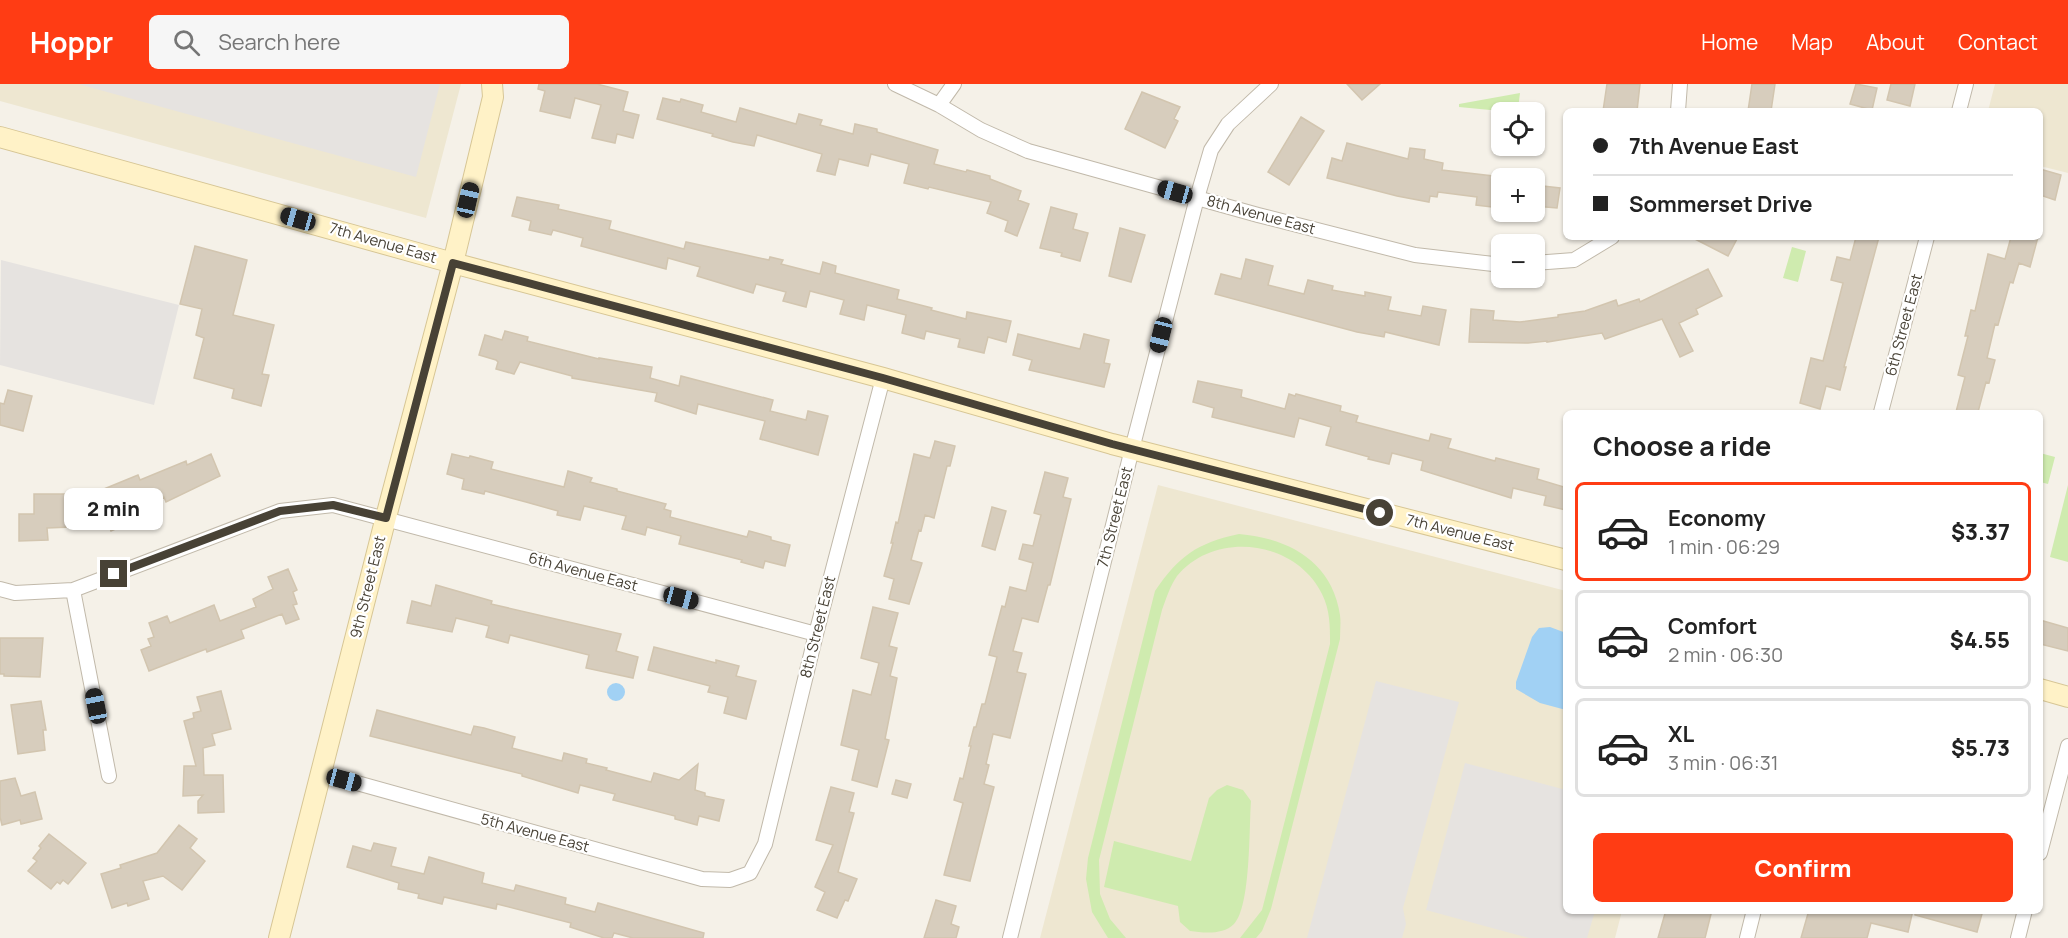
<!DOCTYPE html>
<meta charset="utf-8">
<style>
:root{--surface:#fff;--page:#f6f6f6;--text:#222;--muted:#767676;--line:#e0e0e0;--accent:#ff3c14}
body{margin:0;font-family:Manrope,sans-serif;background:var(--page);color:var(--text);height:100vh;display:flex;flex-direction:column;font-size:22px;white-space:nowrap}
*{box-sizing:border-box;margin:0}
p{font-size:20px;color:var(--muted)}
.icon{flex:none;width:33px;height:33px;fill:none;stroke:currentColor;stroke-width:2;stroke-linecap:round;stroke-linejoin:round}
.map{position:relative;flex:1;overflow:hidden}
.sheet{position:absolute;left:1563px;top:326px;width:480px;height:504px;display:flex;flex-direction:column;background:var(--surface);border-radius:9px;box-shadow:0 2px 4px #0004}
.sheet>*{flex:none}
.hud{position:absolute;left:1563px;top:24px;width:480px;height:132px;border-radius:9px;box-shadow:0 2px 4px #0004;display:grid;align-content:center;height:132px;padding:0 30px;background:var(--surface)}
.buttons{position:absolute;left:1491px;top:18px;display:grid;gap:12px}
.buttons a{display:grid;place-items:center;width:54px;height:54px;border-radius:9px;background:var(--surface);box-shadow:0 2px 4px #0004;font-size:30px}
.end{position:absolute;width:27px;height:27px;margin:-14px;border:8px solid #484236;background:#fff;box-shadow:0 0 0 3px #fff}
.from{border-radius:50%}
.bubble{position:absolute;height:42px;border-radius:9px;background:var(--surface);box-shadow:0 2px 4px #0004;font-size:20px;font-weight:800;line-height:42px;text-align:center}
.car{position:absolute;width:18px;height:36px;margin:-18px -9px;border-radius:8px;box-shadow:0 0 4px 2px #0007;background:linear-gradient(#222 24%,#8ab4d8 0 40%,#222 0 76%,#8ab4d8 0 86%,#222 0)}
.hud b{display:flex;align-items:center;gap:21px;height:57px;font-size:22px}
.hud b+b{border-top:2px solid var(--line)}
.hud i{width:15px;height:15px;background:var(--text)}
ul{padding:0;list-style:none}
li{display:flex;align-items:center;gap:18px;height:99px;margin:0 12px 9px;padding:0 18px;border:3px solid var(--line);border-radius:9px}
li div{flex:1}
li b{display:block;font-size:22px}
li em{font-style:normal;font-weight:800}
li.selected{border-color:var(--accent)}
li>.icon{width:54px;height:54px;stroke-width:1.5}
h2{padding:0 30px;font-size:27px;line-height:72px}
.action{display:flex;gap:12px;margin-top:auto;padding:12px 30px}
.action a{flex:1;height:69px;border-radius:9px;background:var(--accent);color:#fff;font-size:24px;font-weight:800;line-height:69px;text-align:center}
header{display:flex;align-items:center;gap:36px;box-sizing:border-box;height:84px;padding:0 30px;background:var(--accent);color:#fff}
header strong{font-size:28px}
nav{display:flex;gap:33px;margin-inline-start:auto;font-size:21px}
.search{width:420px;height:54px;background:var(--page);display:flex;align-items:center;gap:15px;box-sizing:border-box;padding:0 21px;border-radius:9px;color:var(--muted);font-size:22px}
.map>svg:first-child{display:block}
.education{fill:#eee7d1}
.green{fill:#cfebaf}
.parking{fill:#e6e3e0}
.water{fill:#a1d1f4}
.building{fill:#d7cdbd;stroke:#d2c5af;stroke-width:1.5}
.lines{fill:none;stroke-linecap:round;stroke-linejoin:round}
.street-casing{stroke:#c1b9aa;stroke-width:16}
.secondary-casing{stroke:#d7c695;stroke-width:22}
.street{stroke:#fff;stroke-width:14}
.secondary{stroke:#fff2c7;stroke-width:20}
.route{stroke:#484236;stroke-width:8}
.labels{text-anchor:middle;stroke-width:4.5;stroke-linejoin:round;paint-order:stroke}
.street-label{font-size:15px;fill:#484236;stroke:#fff}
</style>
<header>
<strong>Hoppr</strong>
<div class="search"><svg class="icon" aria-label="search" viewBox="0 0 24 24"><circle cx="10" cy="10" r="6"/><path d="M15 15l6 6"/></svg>Search here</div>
<nav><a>Home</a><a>Map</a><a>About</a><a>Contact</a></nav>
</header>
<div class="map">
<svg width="2068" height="854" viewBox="0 0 2068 854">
<rect width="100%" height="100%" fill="#f5f1e8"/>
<path class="education" d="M0,0H461L426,134L0,17Z
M1995,0H2068V89L2040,82V27H1988Z
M1158,401L1566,507V826L1622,827L1615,854H1040Z"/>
<path class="green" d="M1520,9L1518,25L1511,28L1459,23V20Z
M1792,163L1806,167L1798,198L1783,194Z
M2040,369L2055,373L2048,400L2040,398Z
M2068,401V478L2050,473Z
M1239,450C1288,454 1332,477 1340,531C1341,539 1340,547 1340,555L1271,825L1262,847L1256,854H1240L1262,826L1330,560C1330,542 1330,526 1322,510C1296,456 1215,446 1177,492C1170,502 1166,515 1162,526L1099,776L1100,810L1110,835L1126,854H1108L1092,828L1086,795L1088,774L1155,507C1179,472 1197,459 1239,450Z
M1227,701L1243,706L1251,717C1249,743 1251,823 1234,840C1223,851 1204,849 1190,847L1180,838L1178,822L1104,803L1114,757L1191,777L1209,714L1217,706Z"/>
<path class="parking" d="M78,0H440L416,93Z
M1,176L179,221L154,321L0,281Z
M1376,597L1459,618L1403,824L1406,840L1402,854H1307Z
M1465,679L1566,706V826L1595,827L1587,854H1529L1426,826Z"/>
<path class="water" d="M1550,543L1566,549V626L1540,619L1516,605V598L1532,553L1539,544Z
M607 608a9 9 0 1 1 18 0a9 9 0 1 1-18 0Z"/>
<path class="building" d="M539,0H597L628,8L623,27L639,31L633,54L617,50L615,59L592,54L601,21L575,14L570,34L540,27L545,7L538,5Z
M1347,0H1380L1362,16Z
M1607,0H1640L1637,27H1603Z
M1752,0H1775L1771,27H1748Z
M1856,0L1877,4L1872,26L1850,20Z
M1891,0H1915L1910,22L1887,16Z
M1142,8L1180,23L1174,35L1178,37L1165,64L1125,45Z
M663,14L680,18L681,15L703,21L701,28L736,38L740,24L796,40L799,30L822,36L820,41L853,50L855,40L877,45V48L938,66L934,80L966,88L967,86L990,92V95L1021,107L1018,116L1029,120L1017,152L1005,147L1008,137L987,129L991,118L929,103L928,105L904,99L909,80L871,70L868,82L839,75L835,91L817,87L822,70L757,51L754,62L733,58L712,52L713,50L657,35Z
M1301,33L1324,47L1289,101L1268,88Z
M1347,59L1408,75L1410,64L1425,66L1424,75L1443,79L1442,86L1502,93L1500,124L1476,121L1477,113L1438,108L1437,113L1430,112L1429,118L1397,112L1327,94L1332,74L1342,77Z
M2040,85L2061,91L2055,116L2040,111Z
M1534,101L1560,104L1557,124L1534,122Z
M517,113L559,121L558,125L611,137L609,145L684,165L686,158L769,176L770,173L783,176L781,180L820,190L823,178L836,182L835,189L899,206L897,215L932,224L931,226L966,235L967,228L1011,237L1006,258L988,253L984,269L958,263L960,255L926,247L924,255L902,249L906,231L867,221L864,236L840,230L844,216L810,207L806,223L783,217L786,208L756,200L753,209L697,192L700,183L668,174L666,185L581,162L583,154L553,146L551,151L529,146L531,137L512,132Z
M1051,123L1077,130L1073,145L1088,149L1080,177L1061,172L1062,169L1040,164Z
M1120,144L1145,151L1131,198L1109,192Z
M1691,153H1738L1728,172Z
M1856,153H1879L1844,283H1846L1840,306L1826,302L1820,325L1800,319L1811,274L1823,277L1843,199L1831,196L1837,173L1850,176Z
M2011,153H2038L2030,183L2019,179L2013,199L2010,198L1998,241L1995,240L1987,274L1995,276L1989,299L1986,298L1978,328H1956L1965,293L1958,291L1968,252H1965L1971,226L1975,227L1988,170L2005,175Z
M195,162L247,176L233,231L274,241L262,290L269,291L261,322L232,314L234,305L194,294L204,254L196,251L202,225L180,220Z
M1246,175L1273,182L1268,201L1304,210L1308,196L1333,202L1332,206L1365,212V208L1391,213L1388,226L1421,232L1423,222L1446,226L1439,261L1385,248L1384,253L1357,248L1215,210L1221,190L1241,195Z
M1708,185L1722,212L1696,225L1698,230L1679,239L1693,267L1680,273L1662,235L1605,255L1602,249L1547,258V257L1528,259L1469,258L1471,225L1494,227L1493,236L1520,238L1558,233V231L1585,227L1616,216L1618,222L1639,215L1640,218Z
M505,247L528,253L527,257L599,275V274L652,283L650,294L679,302L681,292L773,316L770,327L806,336L808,327L828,332L818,371L760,355L765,337L698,320L696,330L655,317L657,309L572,294V292L520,278L514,290L496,285L498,278L496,276L479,271L485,251L502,256Z
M1018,250L1080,265L1084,250L1109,256L1104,279L1110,280L1104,303L1029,286L1032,276L1013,271Z
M1198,297L1242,306L1241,313L1285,325L1289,310L1295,312L1296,310L1341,322L1340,327L1358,332L1356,338L1429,357L1431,350L1451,355L1448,364L1495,377L1496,374L1539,385L1537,395L1564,403L1566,426L1544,421L1546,412L1513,404L1511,414L1421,386L1423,377L1392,369L1389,380L1368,375L1369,373L1326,361L1331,343L1299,334L1294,353L1212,333L1214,324L1193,318Z
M8,306L32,312L23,347L0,341V319L4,320Z
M935,357L955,362L950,382H947L934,434L925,431L921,447L919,446L911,476L922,479L909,520L889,515L894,495L884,492L893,459H891L896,438L898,439L914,370L930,374Z
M211,370L220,392L166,418L164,413L134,426L138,435L111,447L103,427L112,423L104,405L138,391L140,396L186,377L187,381Z
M452,370L469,374L470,372L493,378L491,385L564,403L568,387L592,394L590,398L617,405V407L666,420L664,425L671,427L670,433L747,453L749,447L771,453V456L790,461L785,482L765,477L763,484L741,478L742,476L679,460L681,452L647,443L645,451L622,445L626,432L584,422L580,436L557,431L558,427L526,418L485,407L484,410L462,405L464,395L447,390Z
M1045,388L1068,394L1063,413L1071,415L1050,501H1048L1038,538L1022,534L1013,567L1022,569L1017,588L1026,590L1010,654L993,650L986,680L989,681L984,700L994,703L970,797L944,791L963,719L954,716L960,694L963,695L971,662H969L974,643H976L982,620H985L997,573L989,571L1002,522L1005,523L1010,503L1026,507L1033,479L1019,475L1023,460L1033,462L1041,431L1034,429Z
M34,410H70L71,443L47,444L48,456L19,457V430H34Z
M992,423L1006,427L995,466L982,462Z
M288,485L297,506L293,508L297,520L293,521L299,535L286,540L282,530L241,546L244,554L207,568L206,565L149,587L141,566L151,562L148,555L154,553L149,539L167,532L170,539L214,521L220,537L256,523L253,515L273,505L268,493Z
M436,501L492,517L491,520L621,550L616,567L638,573L633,594L586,584L589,571L510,551L508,559L486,553L489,542L456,534L452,548L407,539L412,517L431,522Z
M873,523L898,529L889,562L897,564L890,592L897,594L885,655L889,656L877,703L852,696L859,666L841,661L853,606L871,611L879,579L861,574Z
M2040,536L2068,544V567L2040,560Z
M0,554H43L40,593L4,592V590H0Z
M654,563L716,579V576L739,582L736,592L756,597L746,635L724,629L728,613L708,608L710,602L648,586Z
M221,607L231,645L212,650L215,661L203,664L204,691H223L224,728L198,729V717L203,711L183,712L184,682H196L184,637L194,634L193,629L201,627L197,613Z
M41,617L46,646H43L45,666L18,670L11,621Z
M377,626L471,651L474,642L484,644L515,653L512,664L562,677L564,669L587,675L586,679L607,684L606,686L651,698L654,689L679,696L698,680L695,706L705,709V712L724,716L719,737L699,732L697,741L675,735V732L613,716L615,710L580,701L578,709L522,692V690L370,652Z
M15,694L21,712L35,708L42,735L21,740L20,736L2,741L0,733V697Z
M896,696L911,700L907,714L892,710Z
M831,703L854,709L849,728L854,729L838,788L857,795L848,817L845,816L837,834L817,826L825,808L815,803L833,761L816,756Z
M179,741L197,755L190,764L205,777L182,806L163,792L143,797L149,815L128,822L127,819L112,824L101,790L121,784L120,781L157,769Z
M49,750L86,779L68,800L63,796L60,800L57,798L51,805L28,787L37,777L33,774L41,764L39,762Z
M374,759L396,764L391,782L424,790L429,773L484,789L482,799L514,807L516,801L566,814L565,820L595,828L598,819L630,828L704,849L703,854H633L614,849L612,854H604L570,843L571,839L497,820L496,825L444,813L442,820L418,814L419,810L398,805L399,799L347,783L353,762L371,767Z
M936,816L956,822L951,840L959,843L956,854H924Z
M1666,826H1712L1705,854H1658Z
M1809,826H1913L1908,848L1871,839L1867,854H1801Z
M1915,826H1983L1977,848L1915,831Z"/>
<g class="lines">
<defs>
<path id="street" d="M895,0L939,21L981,46L1028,67L1258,131L1415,171L1502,181
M939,21L954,0
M1678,27L1680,0
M1959,27L1966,0
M1534,179L1574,176L1612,153
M1881,328L1927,153
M0,505L15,509L73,506L280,427L333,421L816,550
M73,506L109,692
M321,689L702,795L730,796L750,789L765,760L816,550L883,294
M2040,769L2068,662
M1010,854L1132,365L1197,114L1211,66L1228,40L1271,0
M1747,854L1754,826
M2018,854L2025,826"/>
<path id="secondary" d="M0,53L453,179L883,294L1112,360L1566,476
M2040,605L2068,613
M279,854L386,433L453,179L493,13L492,0"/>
</defs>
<use href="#street" class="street-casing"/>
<use href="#secondary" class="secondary-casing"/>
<use href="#street" class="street"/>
<use href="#secondary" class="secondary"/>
</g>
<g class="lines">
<path class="route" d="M114,490L280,427L333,421L386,434L453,179L883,294L1112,360L1380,429"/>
</g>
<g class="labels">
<g class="street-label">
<text transform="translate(1261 131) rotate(15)" y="5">8th Avenue East</text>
<text transform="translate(383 159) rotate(16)" y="5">7th Avenue East</text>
<text transform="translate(1904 241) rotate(-75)" y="5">6th Street East</text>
<text transform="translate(1115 433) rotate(-76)" y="5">7th Street East</text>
<text transform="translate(1460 449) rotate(14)" y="5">7th Avenue East</text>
<text transform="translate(583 488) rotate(15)" y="5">6th Avenue East</text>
<text transform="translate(368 503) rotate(-76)" y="5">9th Street East</text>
<text transform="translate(818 543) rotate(-76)" y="5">8th Street East</text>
<text transform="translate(535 749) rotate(15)" y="5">5th Avenue East</text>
</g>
</g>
</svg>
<div class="buttons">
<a><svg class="icon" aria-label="locate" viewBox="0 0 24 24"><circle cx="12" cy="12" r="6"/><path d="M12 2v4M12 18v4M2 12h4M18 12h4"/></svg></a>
<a>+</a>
<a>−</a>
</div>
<i class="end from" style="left:1380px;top:429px"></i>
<i class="end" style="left:114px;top:490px"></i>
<div class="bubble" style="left:64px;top:404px;width:99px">2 min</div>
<i class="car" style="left:1175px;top:108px;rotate:286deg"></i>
<i class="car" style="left:468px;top:116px;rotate:13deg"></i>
<i class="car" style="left:298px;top:135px;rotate:286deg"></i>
<i class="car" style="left:1161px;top:251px;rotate:194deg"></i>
<i class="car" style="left:681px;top:514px;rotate:105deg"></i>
<i class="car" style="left:96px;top:622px;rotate:349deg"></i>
<i class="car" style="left:344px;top:696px;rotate:105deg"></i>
<div class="hud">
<b><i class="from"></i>7th Avenue East</b>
<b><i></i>Sommerset Drive</b>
</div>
<section class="sheet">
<h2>Choose a ride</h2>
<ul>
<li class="selected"><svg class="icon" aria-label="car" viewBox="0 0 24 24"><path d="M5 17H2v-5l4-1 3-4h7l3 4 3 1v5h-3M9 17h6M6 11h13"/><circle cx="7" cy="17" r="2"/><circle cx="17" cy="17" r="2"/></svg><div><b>Economy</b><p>1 min · 06:29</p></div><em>$3.37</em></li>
<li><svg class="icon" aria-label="car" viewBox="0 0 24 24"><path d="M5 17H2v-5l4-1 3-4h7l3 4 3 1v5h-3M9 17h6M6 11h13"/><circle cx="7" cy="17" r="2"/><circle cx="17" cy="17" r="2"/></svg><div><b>Comfort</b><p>2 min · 06:30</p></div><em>$4.55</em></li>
<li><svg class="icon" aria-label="car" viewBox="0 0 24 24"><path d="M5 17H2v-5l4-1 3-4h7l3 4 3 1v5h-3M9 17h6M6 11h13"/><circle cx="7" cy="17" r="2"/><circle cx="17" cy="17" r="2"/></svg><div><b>XL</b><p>3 min · 06:31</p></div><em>$5.73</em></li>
</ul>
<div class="action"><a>Confirm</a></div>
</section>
</div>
